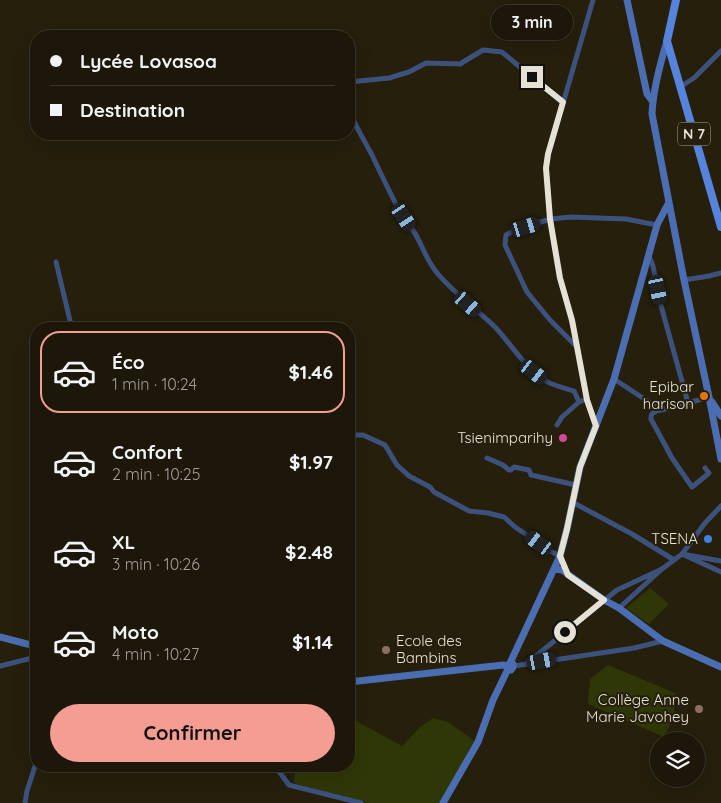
<!DOCTYPE html>
<html lang="fr">
<meta charset="utf-8">
<style>
:root{--surface:#1c1709;--page:#252012;--text:#f1f3f6;--muted:#a09f9c;--line:#3a362a;--accent:#f59c93}
body{margin:0;font-family:Quicksand,sans-serif;background:var(--page);color:var(--text);height:100vh;display:flex;flex-direction:column;font-size:19px;white-space:nowrap}
*{box-sizing:border-box;margin:0}
p{font-size:16px;color:var(--muted)}
.icon{flex:none;width:28px;height:28px;fill:none;stroke:currentColor;stroke-width:2;stroke-linecap:round;stroke-linejoin:round}
.map{position:relative;flex:1;overflow:hidden}
.drawer{position:absolute;left:30px;top:322px;width:325px;height:450px;display:flex;flex-direction:column;background:var(--surface);border-radius:20px;box-shadow:0 5px 20px #0002,0 0 0 1px var(--line)}
.drawer>*{flex:none}
.guide{position:absolute;left:30px;top:30px;width:325px;height:110px;border-radius:20px;box-shadow:0 5px 20px #0002,0 0 0 1px var(--line);display:grid;align-content:center;height:110px;padding:0 20px;background:var(--surface)}
.fabs{position:absolute;left:650px;top:732px;display:grid;gap:10px}
.fabs a{display:grid;place-items:center;width:55px;height:55px;border-radius:50%;background:var(--surface);box-shadow:0 5px 20px #0002,0 0 0 1px var(--line);font-size:25px}
.end{position:absolute;width:22px;height:22px;margin:-11px;border:6px solid #e5e1d5;background:#111;box-shadow:0 0 0 2px #111}
.from{border-radius:50%}
.bubble{position:absolute;height:35px;border-radius:18px;background:var(--surface);box-shadow:0 5px 20px #0002,0 0 0 1px var(--line);font-size:16px;font-weight:800;line-height:35px;text-align:center}
.car{position:absolute;width:15px;height:30px;margin:-15px -8px;border-radius:6px;box-shadow:0 0 4px 1px #0007;background:linear-gradient(#222 24%,#8ab4d8 0 40%,#222 0 76%,#8ab4d8 0 86%,#222 0)}
.guide b{display:flex;align-items:center;gap:18px;height:48px;font-size:19px}
.guide b+b{border-top:1px solid var(--line)}
.guide i{width:12px;height:12px;background:var(--text)}
ul{padding:9px 0 0;list-style:none}
li{display:flex;align-items:center;gap:15px;height:82px;margin:0 10px 8px;padding:0 10px;border:2px solid transparent;border-radius:20px}
li div{flex:1}
li b{display:block;font-size:19px}
li em{font-style:normal;font-weight:800}
li.on{border-color:var(--accent)}
li>.icon{width:45px;height:45px;stroke-width:1.5}
.button{display:flex;gap:10px;margin-top:auto;padding:10px 20px}
.button a{flex:1;height:58px;border-radius:30px;background:var(--accent);color:#111;font-size:20px;font-weight:800;line-height:58px;text-align:center}
.map>svg:first-child{display:block}
.green{fill:#2f3706}
.lines{fill:none;stroke-linecap:round;stroke-linejoin:round}
.street{stroke:#3c527d;stroke-width:5}
.secondary{stroke:#4b6eb2;stroke-width:7}
.primary{stroke:#5683db;stroke-width:8}
.route{stroke:#e5e1d5;stroke-width:6}
.food-dot{fill:#e8710a;stroke:#251f0c;stroke-width:2}
.hotel-dot{fill:#d1479c;stroke:#251f0c;stroke-width:2}
.shop-dot{fill:#3f7fe0;stroke:#251f0c;stroke-width:2}
.education-dot{fill:#8d6e63;stroke:#251f0c;stroke-width:2}
.labels{text-anchor:middle;stroke-width:4;stroke-linejoin:round;paint-order:stroke}
.shield{fill:#251f0c;stroke:#aba799;stroke-width:1}
.shield-label{font-size:14px;font-weight:bold;fill:#e5e1d5}
.poi-label{font-size:15px;fill:#e5e1d5;stroke:#251f0c;text-anchor:end}
</style>
<div class="map">
<svg width="721" height="803" viewBox="0 0 721 803">
<rect width="100%" height="100%" fill="#251f0c"/>
<path class="green" d="M650,588L669,604L649,624L626,608Z
M608,665L675,693L674,717L664,737L588,704L590,679Z
M349,717L402,746L420,727L433,718L448,722L476,742L441,803H369L300,785L295,783L294,779L296,766H349Z"/>
<g class="lines">
<path class="street" d="M593,0L548,155L546,168L550,219L560,278L574,331L587,399L596,425
M349,82L389,78L409,72L426,63L460,64L483,50L502,52L563,103
M680,87L694,78L721,51
M349,111C356,127 364,140 372,155C380,172 388,189 397,206C402,216 410,225 416,235C423,248 428,263 438,274C455,294 475,308 494,326C510,342 526,370 546,381C554,386 565,388 574,391L579,402
M649,256L653,266L660,302L688,403L709,397
M56,262L72,329
M684,280L709,276L721,273
M576,346L550,320L527,292L505,245L506,235L513,231L550,219L571,217L626,219L657,225
M614,379L661,410L688,403
M661,410C655,411 650,413 651,419L672,458L692,487L708,474L709,473L705,468
M557,425L562,417L579,402L587,399
M349,433L355,435H363L385,445L397,465L409,476L430,487L434,492L469,511L488,513L504,517L515,527L530,537L548,550L560,556
M487,458L503,465L509,470H511L514,467L529,470L531,475L576,485
M572,502L632,534L674,560
M721,506L705,523L682,554L721,561
M619,608L662,569L682,554L721,572
M526,664L617,590L662,569
M0,666L36,657
M514,666L634,648L663,641
M36,705L34,710L36,719
M275,766L289,785L361,803
M25,803L27,791L36,763"/>
<path class="secondary" d="M627,0L647,94L653,102
M667,41C660,64 653,89 652,114L684,280L709,397L721,459
M712,402L721,416
M555,569L562,570L604,600L619,608L663,641L721,667
M0,637L27,644L36,645
M349,682L503,665L507,666L510,663L560,556L567,529L580,467L614,379L657,225L669,202
M443,803L478,742L493,700L508,669L511,670L513,667V664L510,663"/>
<path class="primary" d="M676,0L667,41L721,227"/>
</g>
<g class="lines">
<path class="route" d="M532,77L563,102L548,154L546,168L550,219L560,278L572,320L587,400L596,426L580,467L567,529L560,556L568,575L604,600L565,632"/>
</g>
<circle class="food-dot" cx="704" cy="396" r="5"/>
<circle class="hotel-dot" cx="563" cy="438" r="5"/>
<circle class="shop-dot" cx="708" cy="539" r="5"/>
<g class="education-dot">
<circle cx="386" cy="650" r="5"/>
<circle cx="699" cy="709" r="5"/>
</g>
<g class="labels">
<rect class="shield" x="678" y="122.5" width="32" height="23" rx="4"/>
<g class="shield-label">
<text x="694" y="139">N 7</text>
</g>
<g class="poi-label">
<text x="694" y="392">Epibar<tspan x="694" dy="17">harison</tspan></text>
<text x="553" y="443">Tsienimparihy</text>
<text x="698" y="544">TSENA</text>
<text x="396" y="646" text-anchor="start">Ecole des<tspan x="396" dy="17">Bambins</tspan></text>
<text x="689" y="705">Collège Anne<tspan x="689" dy="17">Marie Javohey</tspan></text>
</g>
</g>
</svg>
<div class="fabs">
<a><svg class="icon" aria-label="layers" viewBox="0 0 24 24"><path d="M12 4l9 5-9 5-9-5zM3 14l9 5 9-5"/></svg></a>
</div>
<i class="end from" style="left:565px;top:632px"></i>
<i class="end" style="left:532px;top:77px"></i>
<div class="bubble" style="left:491px;top:5px;width:82px">3 min</div>
<i class="car" style="left:404px;top:217px;rotate:146deg"></i>
<i class="car" style="left:526px;top:227px;rotate:73deg"></i>
<i class="car" style="left:658px;top:290px;rotate:168deg"></i>
<i class="car" style="left:468px;top:304px;rotate:131deg"></i>
<i class="car" style="left:534px;top:372px;rotate:128deg"></i>
<i class="car" style="left:539px;top:543px;rotate:306deg"></i>
<i class="car" style="left:542px;top:661px;rotate:80deg"></i>
<div class="guide">
<b><i class="from"></i>Lycée Lovasoa</b>
<b><i></i>Destination</b>
</div>
<section class="drawer">
<ul>
<li class="on"><svg class="icon" aria-label="car" viewBox="0 0 24 24"><path d="M5 17H2v-5l4-1 3-4h7l3 4 3 1v5h-3M9 17h6M6 11h13"/><circle cx="7" cy="17" r="2"/><circle cx="17" cy="17" r="2"/></svg><div><b>Éco</b><p>1 min · 10:24</p></div><em>$1.46</em></li>
<li><svg class="icon" aria-label="car" viewBox="0 0 24 24"><path d="M5 17H2v-5l4-1 3-4h7l3 4 3 1v5h-3M9 17h6M6 11h13"/><circle cx="7" cy="17" r="2"/><circle cx="17" cy="17" r="2"/></svg><div><b>Confort</b><p>2 min · 10:25</p></div><em>$1.97</em></li>
<li><svg class="icon" aria-label="car" viewBox="0 0 24 24"><path d="M5 17H2v-5l4-1 3-4h7l3 4 3 1v5h-3M9 17h6M6 11h13"/><circle cx="7" cy="17" r="2"/><circle cx="17" cy="17" r="2"/></svg><div><b>XL</b><p>3 min · 10:26</p></div><em>$2.48</em></li>
<li><svg class="icon" aria-label="car" viewBox="0 0 24 24"><path d="M5 17H2v-5l4-1 3-4h7l3 4 3 1v5h-3M9 17h6M6 11h13"/><circle cx="7" cy="17" r="2"/><circle cx="17" cy="17" r="2"/></svg><div><b>Moto</b><p>4 min · 10:27</p></div><em>$1.14</em></li>
</ul>
<div class="button"><a>Confirmer</a></div>
</section>
</div>
